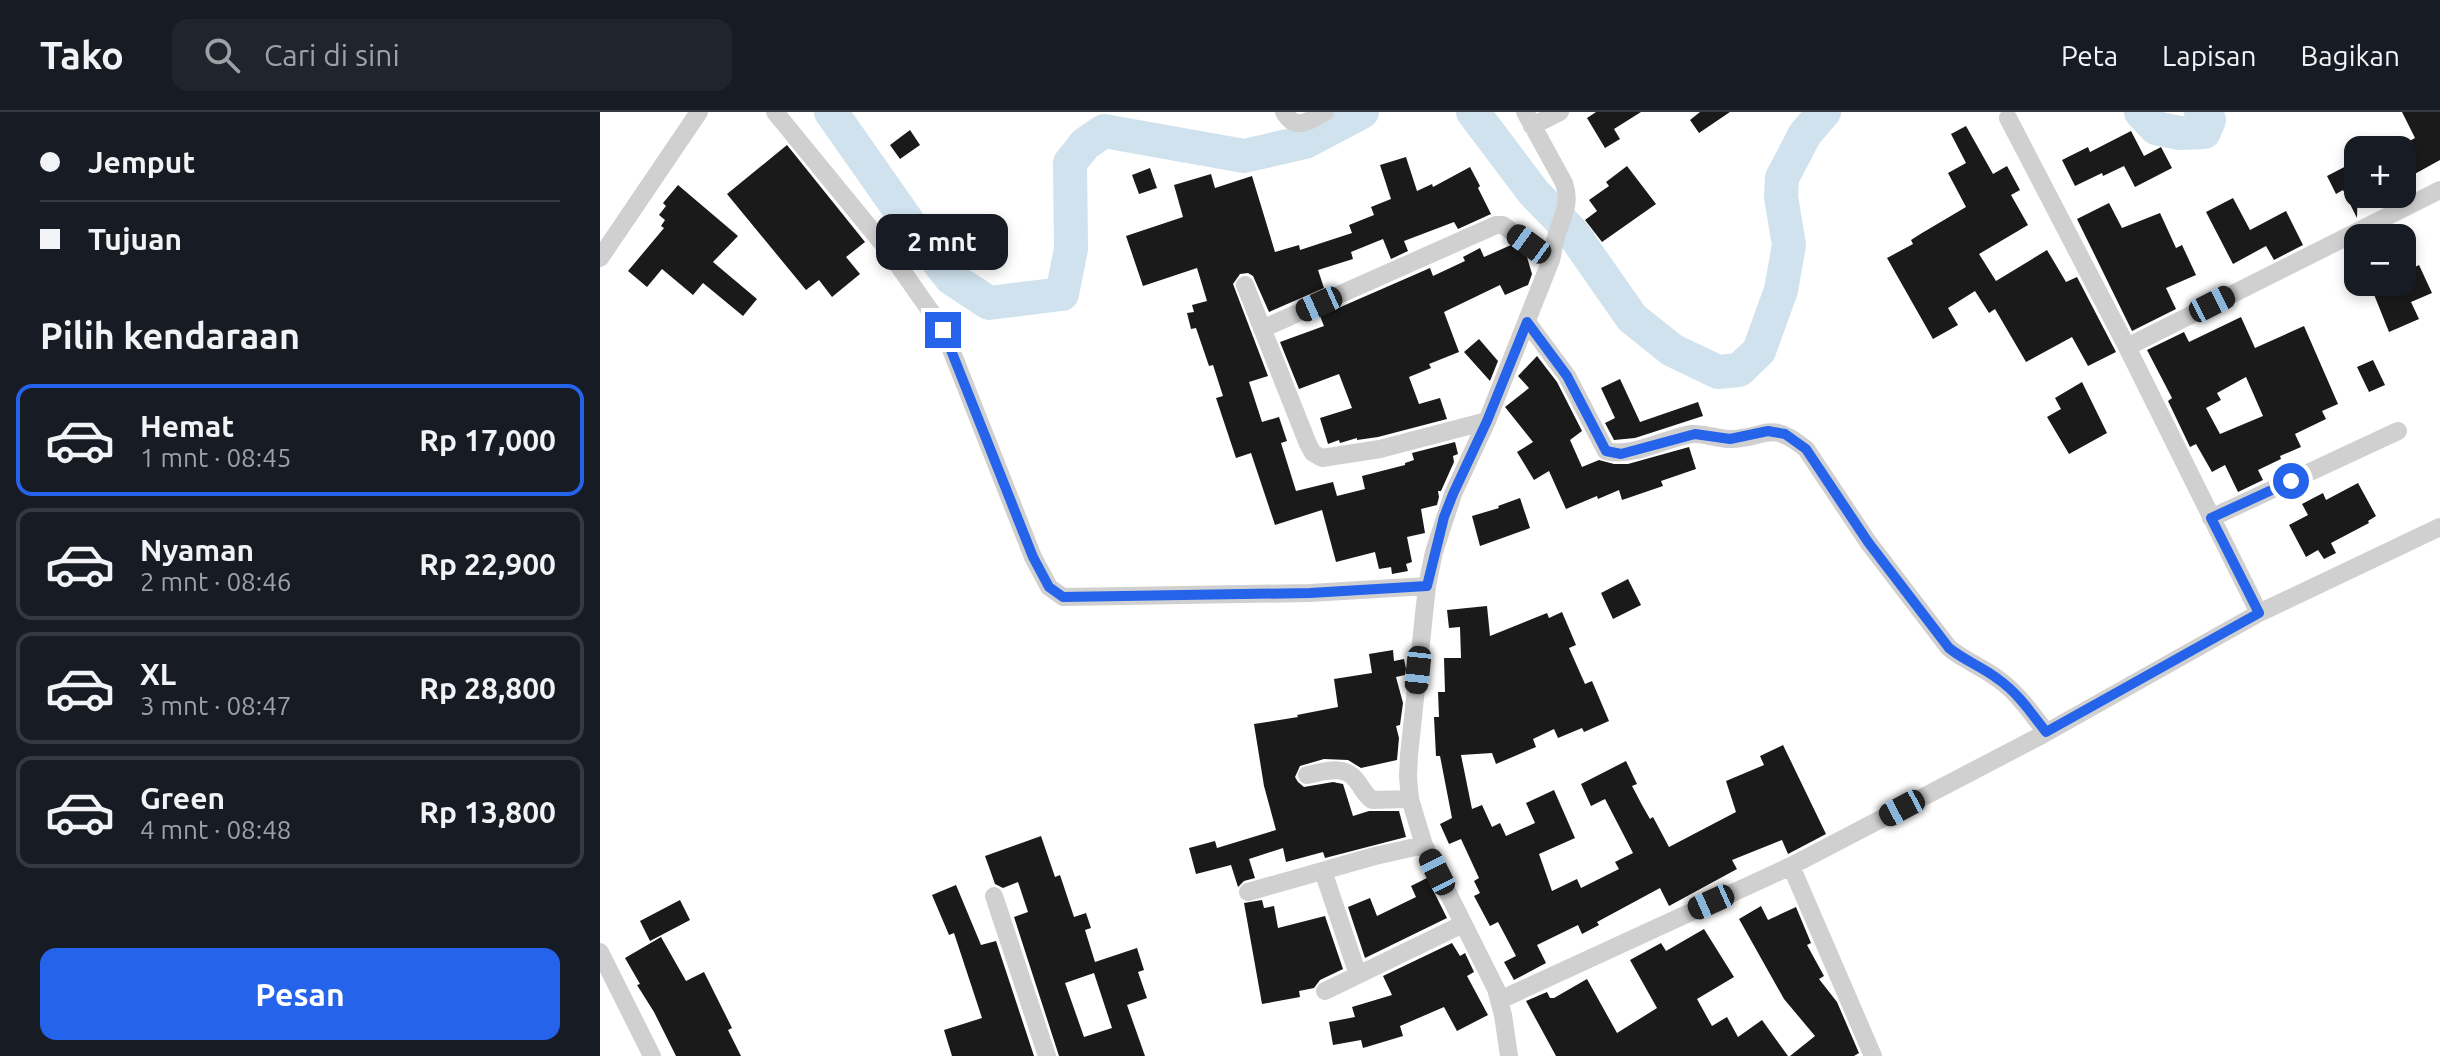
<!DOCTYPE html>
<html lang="id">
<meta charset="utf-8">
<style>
:root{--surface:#171b24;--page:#20242c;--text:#f1f3f6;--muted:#9ea1a6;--line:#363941;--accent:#2563eb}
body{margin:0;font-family:Ubuntu,sans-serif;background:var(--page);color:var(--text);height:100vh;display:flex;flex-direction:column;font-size:30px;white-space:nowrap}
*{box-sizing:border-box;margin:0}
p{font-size:26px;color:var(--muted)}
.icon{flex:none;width:44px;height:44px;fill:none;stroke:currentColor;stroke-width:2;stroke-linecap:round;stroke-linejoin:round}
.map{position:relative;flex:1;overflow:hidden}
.side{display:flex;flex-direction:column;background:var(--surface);width:600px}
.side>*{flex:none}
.top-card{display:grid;align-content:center;height:176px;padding:0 40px;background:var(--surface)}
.tools{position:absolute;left:1744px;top:24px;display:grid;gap:16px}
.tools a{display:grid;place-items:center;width:72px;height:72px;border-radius:16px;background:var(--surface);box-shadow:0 4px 12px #0003;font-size:40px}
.end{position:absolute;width:36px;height:36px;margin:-18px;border:10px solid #2563eb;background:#fff;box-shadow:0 0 0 4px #fff}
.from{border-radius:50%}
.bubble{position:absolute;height:56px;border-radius:16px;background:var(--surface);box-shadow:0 4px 12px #0003;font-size:26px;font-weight:600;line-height:56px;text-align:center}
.car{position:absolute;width:24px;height:48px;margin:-24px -12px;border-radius:10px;box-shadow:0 0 6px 2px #0007;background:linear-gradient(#222 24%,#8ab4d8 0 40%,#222 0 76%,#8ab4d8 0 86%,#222 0)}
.top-card b{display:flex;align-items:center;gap:28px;height:76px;font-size:30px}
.top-card b+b{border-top:2px solid var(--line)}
.top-card i{width:20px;height:20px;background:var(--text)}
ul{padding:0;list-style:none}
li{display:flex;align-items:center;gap:24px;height:112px;margin:0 16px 12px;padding:0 24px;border:4px solid var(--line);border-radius:16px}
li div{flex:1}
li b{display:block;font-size:30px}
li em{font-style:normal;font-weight:600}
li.selected{border-color:var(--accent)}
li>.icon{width:72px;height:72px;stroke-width:1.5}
h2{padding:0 40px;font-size:36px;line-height:96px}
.primary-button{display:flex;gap:16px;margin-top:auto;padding:16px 40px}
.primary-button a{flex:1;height:92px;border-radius:16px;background:var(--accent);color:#fff;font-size:32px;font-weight:600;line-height:92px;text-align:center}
header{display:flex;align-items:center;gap:48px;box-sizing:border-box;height:112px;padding:0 40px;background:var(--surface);border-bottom:2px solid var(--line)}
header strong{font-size:38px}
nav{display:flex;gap:44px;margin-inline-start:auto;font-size:28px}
.search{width:560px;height:72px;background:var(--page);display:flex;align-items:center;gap:20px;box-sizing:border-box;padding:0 28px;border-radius:16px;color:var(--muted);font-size:30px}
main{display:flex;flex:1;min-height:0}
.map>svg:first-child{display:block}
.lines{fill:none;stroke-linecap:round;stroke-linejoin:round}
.river{stroke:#cfe2ee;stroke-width:34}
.building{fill:#1a1a1a;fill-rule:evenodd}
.minor{stroke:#d0d0d0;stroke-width:18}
.route{stroke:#2563eb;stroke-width:10}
</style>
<header>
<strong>Tako</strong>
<div class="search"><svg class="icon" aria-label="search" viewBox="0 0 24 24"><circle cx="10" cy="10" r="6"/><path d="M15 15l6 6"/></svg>Cari di sini</div>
<nav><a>Peta</a><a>Lapisan</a><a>Bagikan</a></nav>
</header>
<main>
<section class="side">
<div class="top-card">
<b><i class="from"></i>Jemput</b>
<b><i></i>Tujuan</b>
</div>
<h2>Pilih kendaraan</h2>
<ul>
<li class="selected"><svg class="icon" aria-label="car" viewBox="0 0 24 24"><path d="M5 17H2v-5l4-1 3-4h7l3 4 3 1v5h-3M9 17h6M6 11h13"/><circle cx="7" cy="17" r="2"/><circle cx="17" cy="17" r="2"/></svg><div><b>Hemat</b><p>1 mnt · 08:45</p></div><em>Rp 17,000</em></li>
<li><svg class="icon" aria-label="car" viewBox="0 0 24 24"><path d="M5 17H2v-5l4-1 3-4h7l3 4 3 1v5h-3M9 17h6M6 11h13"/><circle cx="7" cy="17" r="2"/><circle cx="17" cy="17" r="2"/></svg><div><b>Nyaman</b><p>2 mnt · 08:46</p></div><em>Rp 22,900</em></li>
<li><svg class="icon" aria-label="car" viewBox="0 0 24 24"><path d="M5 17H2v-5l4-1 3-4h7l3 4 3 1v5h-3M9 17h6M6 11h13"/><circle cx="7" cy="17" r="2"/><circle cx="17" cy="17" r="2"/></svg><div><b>XL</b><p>3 mnt · 08:47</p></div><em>Rp 28,800</em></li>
<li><svg class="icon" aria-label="car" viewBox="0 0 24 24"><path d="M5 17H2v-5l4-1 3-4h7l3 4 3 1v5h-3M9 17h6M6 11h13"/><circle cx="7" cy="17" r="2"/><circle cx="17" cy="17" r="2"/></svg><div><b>Green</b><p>4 mnt · 08:48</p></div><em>Rp 13,800</em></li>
</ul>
<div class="primary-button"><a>Pesan</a></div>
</section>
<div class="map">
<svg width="1840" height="944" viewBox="0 0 1840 944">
<rect width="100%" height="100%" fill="#fff"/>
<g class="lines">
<path class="river" d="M231,0L313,117L351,166L389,191L462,182L471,137L470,51L485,32L504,19L644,44L705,30L762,0
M873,0L934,81L972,120L1032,206L1072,238L1118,260L1139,258L1159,239L1181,178L1189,133L1181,85L1182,66L1205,22L1224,0
M1541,0L1556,16L1580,21L1604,20L1609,8L1601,0"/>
</g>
<path class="building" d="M996,0H1041L1014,17L1020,27L1005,36L987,6Z
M1100,0H1130L1099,21L1090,8Z
M1802,0H1840V48L1802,69V33L1815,26Z
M1366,14L1393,62L1407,54L1420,78L1411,83L1428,113L1379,142L1396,169L1447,138L1466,170L1477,165L1516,240L1488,254L1472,225L1426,250L1395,197L1389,201L1375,179L1348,196L1358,213L1333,227L1287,146L1313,132L1311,128L1322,121L1366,95L1348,61L1366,51L1351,22Z
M310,18L320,33L300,47L290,33Z
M1531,19L1544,44L1561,35L1572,56L1535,75L1524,54L1503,64L1502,61L1475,74L1462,48L1488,35L1490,40Z
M187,33L265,130L246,145L260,162L232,185L219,168L206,178L127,82Z
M806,45L817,79L832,72L833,75L870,55L880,74L878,76L891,102L858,117L854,110L804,129L808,139L791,147L783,127L751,140L753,147L718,158L724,176L669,200L653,164L648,161L640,162L633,172L668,264L649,270L662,310L679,305L687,329L681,331L696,379L733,370L737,384L765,377L762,364L805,353V351L814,348L812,341L855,330L858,342L853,344L854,350L841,379H838L839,385L837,393L821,397L825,421L807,425L812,450L806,452L808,459L792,462L791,455L779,457L775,440L736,450L722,398L675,413L651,341L636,346L616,286L623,284L613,253L609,254L596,216L591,217L587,201L594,200L592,193L607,189L597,156L543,174L526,124L583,105L574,73L611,62L615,76L652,64L675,140L699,133L700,138L752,121L749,113L774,103L771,95L791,87L780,53Z
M1752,51L1758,63L1757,106L1743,78L1736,82L1727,64Z
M1027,54L1056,92L1002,130L985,108L997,99L989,88L1009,74L1006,70Z
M550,56L557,76L539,82L532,63Z
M78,73L138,124L113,150L157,187L143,204L103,171L93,183L62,157L47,175L28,159L64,116L61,114L65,108L59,103L66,94L63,91Z
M1633,86L1650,118L1686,99L1703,133L1674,148L1666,134L1633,152L1606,100Z
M1509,91L1522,116L1560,101L1576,136L1582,133L1596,163L1566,176L1576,197L1532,219L1477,107Z
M911,133L927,145L932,162L928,173L905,183L900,173L844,200L859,240L829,252L831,256L809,265L819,292L840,286L847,307L778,325L757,328V326L740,331L739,328L728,332L720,306L752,296L739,262L699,277L680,230L724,214L720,204L830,156L833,164L865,149L863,145L880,136L884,145Z
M1819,153L1832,181L1811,190L1819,207L1789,220L1769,170H1802V161Z
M1641,205L1655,236L1704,214L1738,292L1722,299L1726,307L1695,322L1701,335L1680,344L1681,347L1658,358L1663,368L1638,380L1625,353L1612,360L1596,332L1590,335L1568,289L1572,286L1547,238L1584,220L1589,230ZM1646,265L1663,304L1620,322L1606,296L1621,288L1617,281Z
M879,227L898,249L890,269L864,240Z
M937,244L957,270L982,319L970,328L982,355L999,348L1014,352H1028L1089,335L1096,357L1061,369L1063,374L1022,388L1019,378L998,387L997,384L966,397L949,359L934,368L917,340L933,330L905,295L929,276L918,264Z
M1773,248L1785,273L1769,280L1757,255Z
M1020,267L1040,310L1098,290L1103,304L1035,326L1014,328L1005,311L1015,306L1001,276Z
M1482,270L1507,321L1469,342L1447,305L1461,297L1455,286Z
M1758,371L1776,404L1768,409L1769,411L1731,431L1736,441L1724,447L1718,438L1706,445L1689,413L1708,403L1702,392L1723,381L1726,388Z
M920,386L930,416L880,434L872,404L899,396L898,394Z
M1028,467L1041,493L1013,507L1001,481Z
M887,494L890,524L947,501L949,506L962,500L976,533L969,536L985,572L992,569L1009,609L984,620L982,616L958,626L954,617L933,627L936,635L896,652L892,641L861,643L872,697L882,693L892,715L900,711L906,724L935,711L926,691L954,678L975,726L939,742L952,779L977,767L981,776L1019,757L1015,750L1033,741L1005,687L991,694L981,672L1026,649L1037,672L1032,674L1042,693L1050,707L1053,705L1069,735L1136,700L1126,669L1164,653L1160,644L1183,633L1226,722L1188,742L1182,728L1132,748L1137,757L1069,794L1060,776L997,810L999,813L982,822L978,813L937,833L946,851L914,868L904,850L916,844L898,810L890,814L874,784L880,781L874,769L879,766L861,727L849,732L840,712L852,706L840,644H836L834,605H839L838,580H845L844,546H861L860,515L849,516L847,498Z
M793,538L794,549L804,547L806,557L805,563L796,565L803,591L800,613L796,614L799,626L797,648L761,656L748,648L724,647L700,654L695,665L698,670L704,675L733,670L743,672L753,704L769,699H799L806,725L725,746L723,740L686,750L683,736L649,747L655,766L644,769L638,775L631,753L596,762L589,736L615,729L617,736L676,718L664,674L654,612L698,605L697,603L738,595L734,567L772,561L769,542Z
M441,724L455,765L460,763L474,805L486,801L491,816L485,818L495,850L537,836L544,858L538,860L547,886L527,893L545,944H459L414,805L428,800L418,770L403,776L395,772L385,744ZM494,861L512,916L484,925L465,871Z
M827,766L847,806L765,846L748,795L770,786L777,804L816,785L811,774Z
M356,773L381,833L396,829L434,944H352L344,918L382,906L354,821L349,823L332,783Z
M80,788L90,808L50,829L40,809Z
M662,788L664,796L674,794L678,816L725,804L743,857L720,868L714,876L699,879L700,885L662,892L644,791Z
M1161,794L1168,808L1196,795L1211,831L1207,833L1224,864L1219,867L1237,890L1259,941L1254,944H1190L1215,924L1184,887L1139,807Z
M1104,817L1134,865L1097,887L1112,914L1127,905L1138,925L1162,908L1188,944H956L926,889L947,880L950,886H954L987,867L1017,921L1057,896L1030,848L1061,831L1066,839Z
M61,825L86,869L104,860L132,916L128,918L141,944H76L54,900L37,873L40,872L25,846Z
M852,831L860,844L865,841L874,860L867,864L888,903L857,919L844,895L800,914L803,924L763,936L761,928L733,933L729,910L755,905L752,895L792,883L783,864Z"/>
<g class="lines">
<path class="minor" d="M175,0L287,137L338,210L350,235L433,445L449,475L463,485L710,481L827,474
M684,0C696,20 709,9 725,0
M1408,6L1527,235L1659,501
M932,14L960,0
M0,146L99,0
M645,173L708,332L713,341L722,346L780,337L887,309
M927,210L967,264L1006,339C1031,346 1066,326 1092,322C1104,321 1117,327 1130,327C1168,326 1169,307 1206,337L1268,430L1349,536C1365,549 1383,555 1398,567C1418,581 1432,602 1446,620
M662,217L896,113H903L951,148
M1527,235L1840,78
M1611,406L1798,319
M707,663C723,660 744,652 756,668C762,675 764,682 772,688L810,687
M1191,754L1273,944
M723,759L758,863
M648,780L775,744L824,733
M394,784L447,944
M0,840L52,944
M725,879L863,812
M900,888L1191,754L1442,623L1659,501L1840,415
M909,944L903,903L896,877L824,733L810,687L808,665L809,643L827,474L834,440L853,382L887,309L951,148C953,140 954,131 957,122C963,103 971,91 964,71L925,0"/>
</g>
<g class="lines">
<path class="route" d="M343,218L433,445L449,475L463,485L710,481L827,474L844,405L853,382L887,309L927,210L967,264L1006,339L1021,342L1095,322L1130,327L1168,319L1185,322L1206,337L1268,430L1349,536C1365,549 1383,555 1398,567C1418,581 1432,602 1446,620L1659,501L1611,406L1691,369"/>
</g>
</svg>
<div class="tools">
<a>+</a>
<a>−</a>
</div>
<i class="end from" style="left:1691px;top:369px"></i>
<i class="end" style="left:343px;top:218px"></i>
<div class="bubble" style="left:276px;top:102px;width:132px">2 mnt</div>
<i class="car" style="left:929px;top:132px;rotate:306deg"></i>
<i class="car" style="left:719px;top:192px;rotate:246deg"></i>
<i class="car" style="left:1612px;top:192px;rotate:63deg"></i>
<i class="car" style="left:818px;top:558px;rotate:186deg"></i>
<i class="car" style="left:1302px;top:696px;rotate:242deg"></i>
<i class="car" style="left:837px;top:760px;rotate:333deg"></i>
<i class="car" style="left:1111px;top:790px;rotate:246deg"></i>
</div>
</main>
